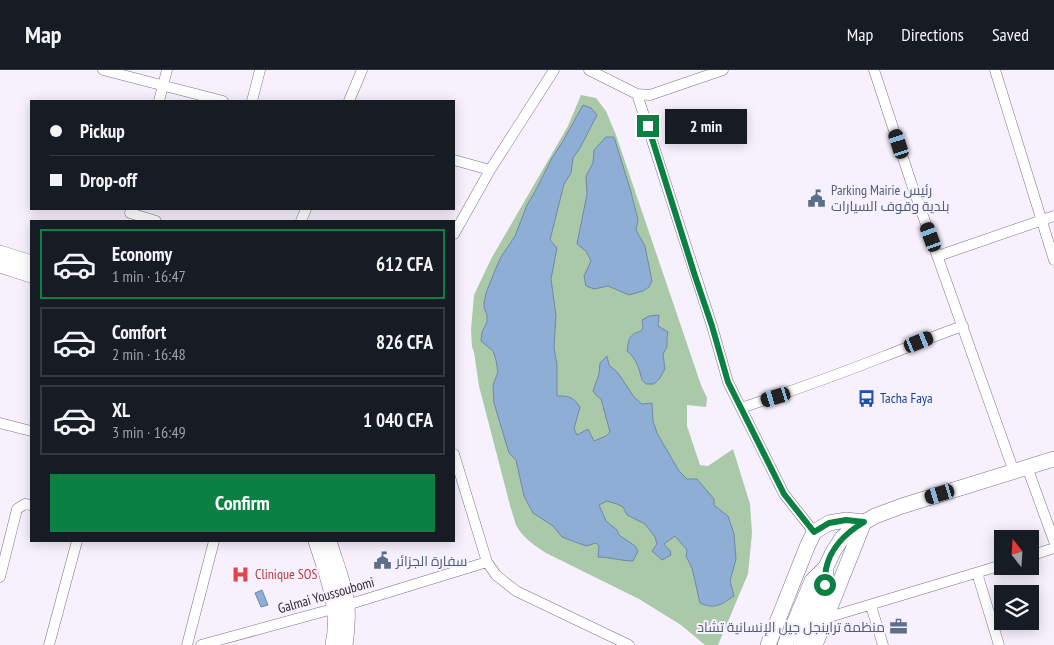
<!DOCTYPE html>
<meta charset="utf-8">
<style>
:root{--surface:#171b24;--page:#242831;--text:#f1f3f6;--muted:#9ea1a6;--line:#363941;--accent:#0b8043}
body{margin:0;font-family:"PT Sans Narrow",Cairo,sans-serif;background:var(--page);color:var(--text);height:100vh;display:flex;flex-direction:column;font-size:19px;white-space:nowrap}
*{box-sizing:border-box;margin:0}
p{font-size:16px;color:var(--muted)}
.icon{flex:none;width:28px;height:28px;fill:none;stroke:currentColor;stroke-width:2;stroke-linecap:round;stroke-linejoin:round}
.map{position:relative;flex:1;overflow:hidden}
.details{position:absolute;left:30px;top:150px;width:425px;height:322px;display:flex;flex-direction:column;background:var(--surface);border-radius:0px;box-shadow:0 2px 12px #0003}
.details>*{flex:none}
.banner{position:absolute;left:30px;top:30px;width:425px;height:110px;border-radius:0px;box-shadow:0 2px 12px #0003;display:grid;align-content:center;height:110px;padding:0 20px;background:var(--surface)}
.needle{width:32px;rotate:343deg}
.buttons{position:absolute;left:994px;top:460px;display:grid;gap:10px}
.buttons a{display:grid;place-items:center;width:45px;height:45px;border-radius:0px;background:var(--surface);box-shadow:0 2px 12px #0003;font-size:25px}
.end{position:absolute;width:22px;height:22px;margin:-11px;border:6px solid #0b8043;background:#fff;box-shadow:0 0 0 2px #fff}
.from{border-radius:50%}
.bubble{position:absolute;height:35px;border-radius:0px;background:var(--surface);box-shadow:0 2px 12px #0003;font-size:16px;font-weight:700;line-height:35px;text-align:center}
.car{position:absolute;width:15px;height:30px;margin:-15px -8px;border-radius:6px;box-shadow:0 0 4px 1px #0007;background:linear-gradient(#222 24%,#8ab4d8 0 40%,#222 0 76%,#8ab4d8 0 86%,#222 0)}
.banner b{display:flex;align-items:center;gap:18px;height:48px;font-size:19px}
.banner b+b{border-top:1px solid var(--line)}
.banner i{width:12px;height:12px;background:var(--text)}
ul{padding:9px 0 0;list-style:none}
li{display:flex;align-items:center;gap:15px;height:70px;margin:0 10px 8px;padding:0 10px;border:2px solid var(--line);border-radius:0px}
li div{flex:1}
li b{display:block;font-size:19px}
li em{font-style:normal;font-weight:700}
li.current{border-color:var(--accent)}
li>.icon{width:45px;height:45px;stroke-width:1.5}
.button{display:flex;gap:10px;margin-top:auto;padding:10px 20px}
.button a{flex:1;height:58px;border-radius:0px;background:var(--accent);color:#fff;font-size:20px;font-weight:700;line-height:58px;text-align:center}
header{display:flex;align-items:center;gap:30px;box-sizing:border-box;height:70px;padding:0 25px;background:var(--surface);border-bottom:1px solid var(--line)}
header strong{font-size:24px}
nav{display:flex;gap:28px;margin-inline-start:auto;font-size:18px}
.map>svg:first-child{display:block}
.grass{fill:#aac9a9}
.water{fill:#8eaed5;stroke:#7287a6}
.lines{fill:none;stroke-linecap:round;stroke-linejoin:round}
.street-casing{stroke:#7e708b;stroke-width:11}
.secondary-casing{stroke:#7e708b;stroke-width:16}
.street{stroke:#fff;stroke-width:10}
.secondary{stroke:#fff;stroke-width:15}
.route{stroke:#0b8043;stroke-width:6}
.labels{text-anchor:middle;stroke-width:4;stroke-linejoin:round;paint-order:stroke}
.service-label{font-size:14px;fill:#4e5e75;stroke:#f7f0fd;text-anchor:start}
.transit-label{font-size:14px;fill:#164399;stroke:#f7f0fd;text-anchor:start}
.health-label{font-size:14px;fill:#be3a42;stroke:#f7f0fd;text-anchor:start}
.street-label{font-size:14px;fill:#322c38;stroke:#f7f0fd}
</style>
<header>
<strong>Map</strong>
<nav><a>Map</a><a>Directions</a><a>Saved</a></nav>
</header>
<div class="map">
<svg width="1054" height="575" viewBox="0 0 1054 575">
<rect width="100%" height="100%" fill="#f7f0fd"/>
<path class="grass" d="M581,25L596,28L606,41L616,65L701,315L707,328L706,337L687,335V356L700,395L708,396L733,379L750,434L752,463L748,504L718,575H705L681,555L639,529L546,483C535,476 522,467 516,455C514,450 513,444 511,439L479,316L474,282L472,277L471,260L474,225L491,189L568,56Z"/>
<path class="water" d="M583,35L591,38L597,45L580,78L573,88L571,103L564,114L550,170L557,178L551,209L556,246L554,278L557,294V326C569,326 572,326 580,337L574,359L577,365L588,359L594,371L606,366L610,362L601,329L597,326L593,321L599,304L600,293L607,286L609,295L618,303L634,327L642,334L652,333L653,351L657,363L679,401L687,409H697L714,429V435L728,446L734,464L736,489L730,511L734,526C722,534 715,540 700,533L692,498L686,486L687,480L675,466L664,474L670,481L671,485L662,490L652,481L657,474L655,467L645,454L627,445L623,437L617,434L607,431L599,435L606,451L617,460L619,465L635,476L638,481L633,491C621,491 610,487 598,487L599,476L596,473L586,476L562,467L553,456L533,443L524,426L516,390L509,383L494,333L493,315L498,302L496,290L493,281L481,271L482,262L487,252V245L484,238V233L486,223L496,198L501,187L515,166L527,135L537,118L552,88L563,71Z
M606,67H614L631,122L638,150L636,160L645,176L652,211L649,217L643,221L629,225L608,216L594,219L586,216L584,206L591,191L586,181L577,174L587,124L586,106L593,93L594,80Z
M659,245L658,256L668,262L667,268V277L663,284L665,299L660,308L654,314H646L642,310C639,299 637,289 627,281C629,269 628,265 641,261L643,258L642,250L649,246Z
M262,520L268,535L261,537L255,523Z"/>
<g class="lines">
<defs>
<path id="street" d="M103,0L223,31
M589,0L637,24L650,25L723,0
M874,0L911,112L1014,402
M995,0L1054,190
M637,24L712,256L728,312L784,424L814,462
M159,31L167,0
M252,31L260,0
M349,31L362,0
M454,90L490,100
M130,143L156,151
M301,151L306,139
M454,164L490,100L554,0
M938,186L1054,146
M741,338C789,322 837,305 885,286C911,276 936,265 963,256
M0,353L31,361
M454,384L487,492L496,505L516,521L629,575
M1027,397L1054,471
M1030,486L1054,478
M977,503L999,575
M0,507L17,439L25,434L31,435
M871,536L883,575
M826,548L1002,495
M49,575L77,471
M187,575L214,471
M201,575L347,535L487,492"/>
<path id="secondary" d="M0,183L31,193
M0,195L31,205
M316,471C327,505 341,539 333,575
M329,471C335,492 345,514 347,536C348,549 347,562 345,575
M768,575L807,477L814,462L829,453L846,450L864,452L815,575
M785,575L812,511L826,497
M801,575L825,515L826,497L833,482L842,468L854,458L875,446L902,436L1054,389"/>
</defs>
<use href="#street" class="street-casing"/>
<use href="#secondary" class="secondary-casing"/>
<use href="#street" class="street"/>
<use href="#secondary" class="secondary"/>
</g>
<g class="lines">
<path class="route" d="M648,56L695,206L712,256L728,312L784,424L814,462L829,453L846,450L864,452C847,462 830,478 826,499C825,504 826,510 825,515"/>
</g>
<defs>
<symbol id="civic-bare" viewBox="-9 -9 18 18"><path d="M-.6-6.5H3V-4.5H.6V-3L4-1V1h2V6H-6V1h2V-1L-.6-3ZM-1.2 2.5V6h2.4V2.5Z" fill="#5c6f8a" stroke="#f7f0fd" stroke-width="2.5" paint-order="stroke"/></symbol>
<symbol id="bus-bare" viewBox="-9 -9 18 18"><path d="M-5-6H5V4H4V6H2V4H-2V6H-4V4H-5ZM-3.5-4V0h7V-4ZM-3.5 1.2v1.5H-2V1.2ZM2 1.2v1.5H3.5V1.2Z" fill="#1a4fb4" stroke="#f7f0fd" stroke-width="2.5" paint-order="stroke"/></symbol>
<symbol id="hospital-bare" viewBox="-9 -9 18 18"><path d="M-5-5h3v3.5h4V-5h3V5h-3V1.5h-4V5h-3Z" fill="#e0444e" stroke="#f7f0fd" stroke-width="2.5" paint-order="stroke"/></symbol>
<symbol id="office-bare" viewBox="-9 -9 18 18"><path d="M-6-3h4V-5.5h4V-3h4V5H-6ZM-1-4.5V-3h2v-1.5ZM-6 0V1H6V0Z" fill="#5c6f8a" stroke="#f7f0fd" stroke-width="2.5" paint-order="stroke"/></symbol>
</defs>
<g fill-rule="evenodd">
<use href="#civic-bare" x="804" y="116" width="25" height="25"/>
<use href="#bus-bare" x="854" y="316" width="25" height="25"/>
<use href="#civic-bare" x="370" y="478" width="25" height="25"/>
<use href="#hospital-bare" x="228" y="492" width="25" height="25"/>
<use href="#office-bare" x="886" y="544" width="25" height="25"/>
</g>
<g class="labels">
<g class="service-label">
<text x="831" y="125">Parking Mairie رئيس<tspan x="831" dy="16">بلدية وقوف السيارات</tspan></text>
<text x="396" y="496">سفارة الجزائر</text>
<text x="885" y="562" text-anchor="end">منظمة تراينجل جيل الإنسانية تشاد</text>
</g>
<g class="transit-label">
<text x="880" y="333">Tacha Faya</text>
</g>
<g class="health-label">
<text x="255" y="509">Clinique SOS</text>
</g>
<g class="street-label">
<text transform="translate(326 525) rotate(-16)" y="5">Galmai Youssoubomi</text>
</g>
</g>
</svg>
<div class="buttons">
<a><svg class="needle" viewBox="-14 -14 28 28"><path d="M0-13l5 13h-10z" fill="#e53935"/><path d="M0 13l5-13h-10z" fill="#9ea1a6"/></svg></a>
<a><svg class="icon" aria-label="layers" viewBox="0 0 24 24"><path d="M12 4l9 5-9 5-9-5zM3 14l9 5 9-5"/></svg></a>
</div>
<i class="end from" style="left:825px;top:515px"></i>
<i class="end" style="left:648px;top:56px"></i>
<div class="bubble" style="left:665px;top:39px;width:82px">2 min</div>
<i class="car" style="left:899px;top:74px;rotate:342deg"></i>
<i class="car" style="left:931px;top:167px;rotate:340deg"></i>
<i class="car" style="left:919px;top:272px;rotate:68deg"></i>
<i class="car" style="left:776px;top:327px;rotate:253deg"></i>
<i class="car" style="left:940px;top:424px;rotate:253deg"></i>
<div class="banner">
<b><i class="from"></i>Pickup</b>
<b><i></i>Drop-off</b>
</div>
<section class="details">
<ul>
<li class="current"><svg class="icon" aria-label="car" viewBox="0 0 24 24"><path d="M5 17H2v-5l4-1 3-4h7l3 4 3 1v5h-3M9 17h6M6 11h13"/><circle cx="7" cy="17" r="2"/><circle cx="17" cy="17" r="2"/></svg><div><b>Economy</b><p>1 min · 16:47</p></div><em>612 CFA</em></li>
<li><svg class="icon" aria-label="car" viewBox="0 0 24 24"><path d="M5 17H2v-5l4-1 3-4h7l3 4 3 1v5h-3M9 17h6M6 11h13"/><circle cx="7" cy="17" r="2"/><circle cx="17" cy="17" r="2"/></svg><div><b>Comfort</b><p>2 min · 16:48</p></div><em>826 CFA</em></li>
<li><svg class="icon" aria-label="car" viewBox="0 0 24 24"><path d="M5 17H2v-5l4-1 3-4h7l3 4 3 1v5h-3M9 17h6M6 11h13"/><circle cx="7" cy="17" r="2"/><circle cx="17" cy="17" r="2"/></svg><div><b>XL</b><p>3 min · 16:49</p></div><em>1 040 CFA</em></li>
</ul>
<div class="button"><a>Confirm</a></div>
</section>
</div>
